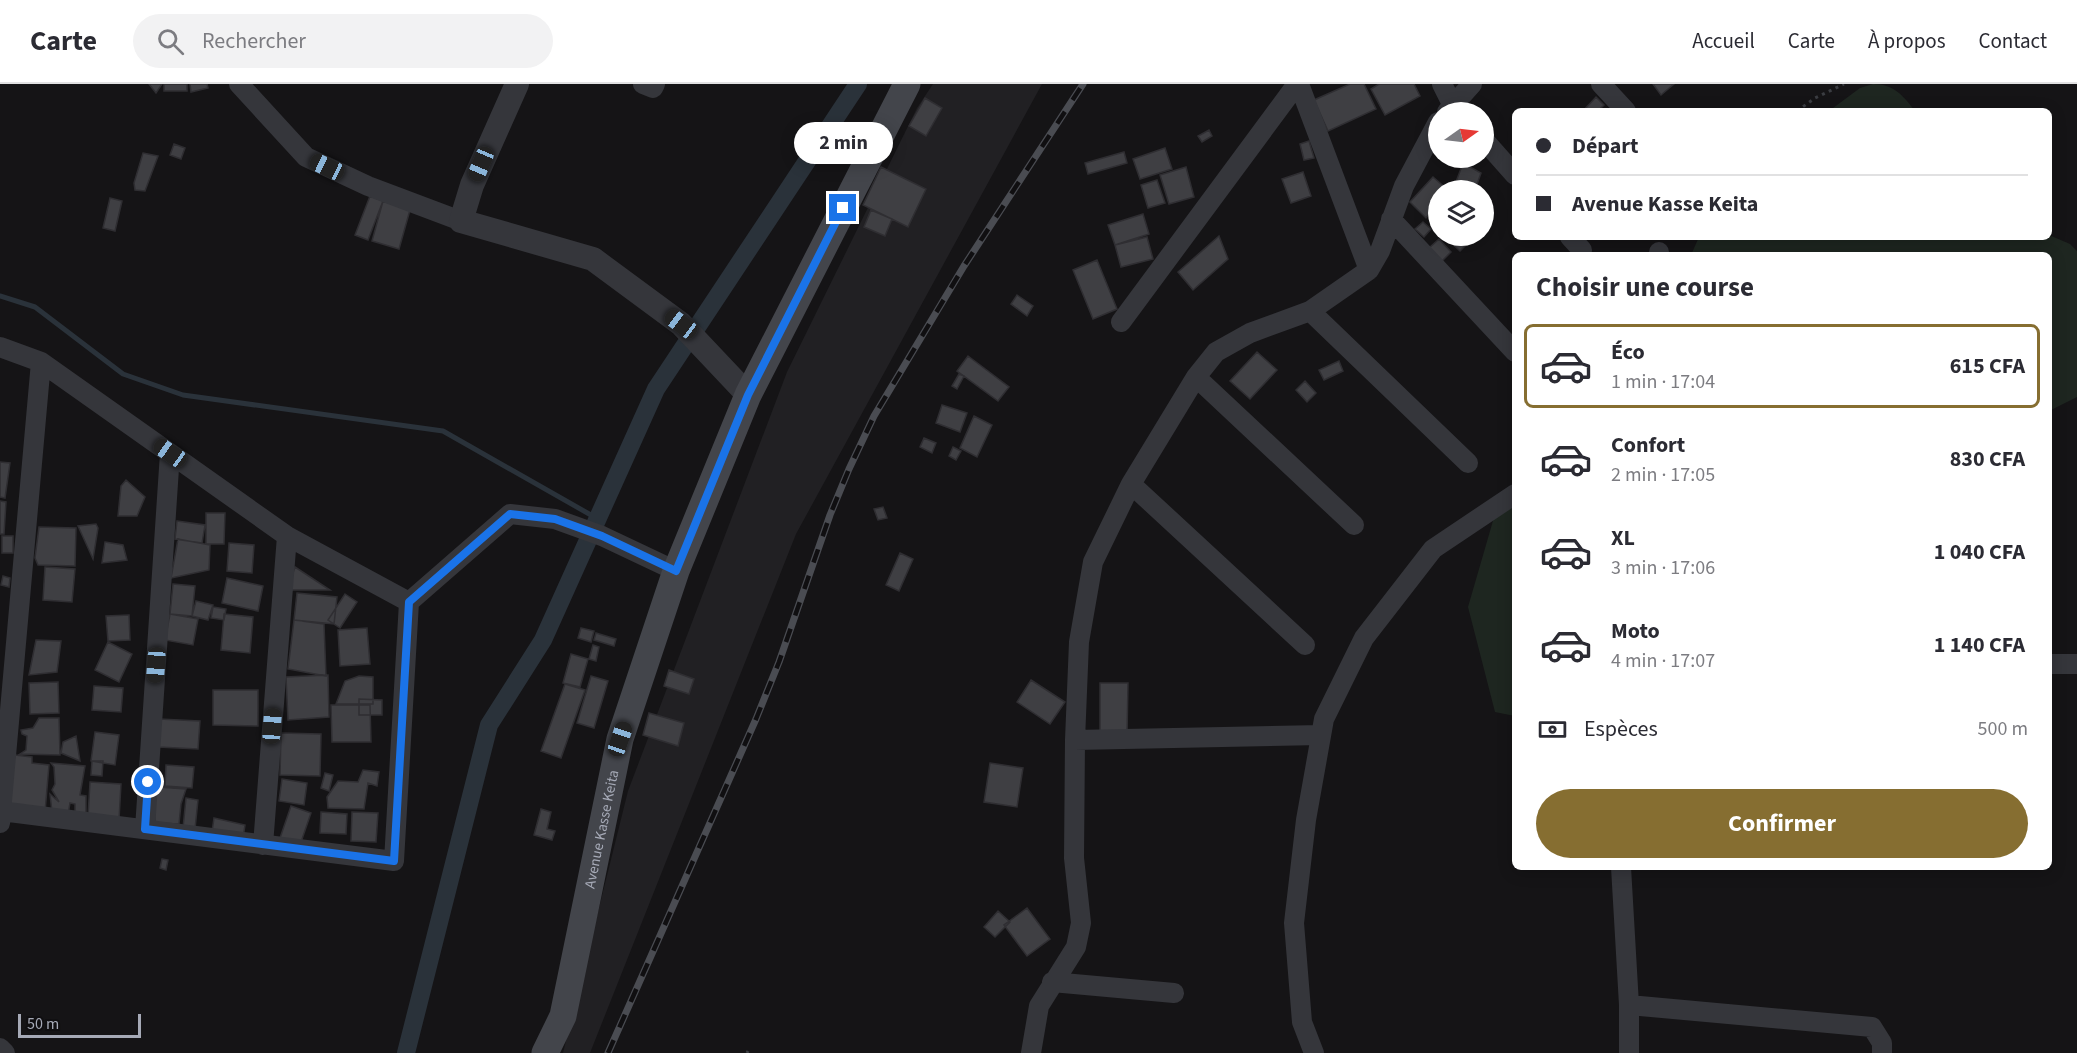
<!DOCTYPE html>
<html lang="fr">
<meta charset="utf-8">
<style>
:root{--surface:#fff;--page:#f2f2f3;--text:#2b2b33;--muted:#7c7c81;--line:#e1e1e2;--accent:#866e31}
body{margin:0;font-family:"Source Sans 3",sans-serif;background:var(--page);color:var(--text);height:100vh;display:flex;flex-direction:column;font-size:22px;white-space:nowrap}
*{box-sizing:border-box;margin:0}
p{font-size:20px;color:var(--muted)}
.icon{flex:none;width:33px;height:33px;fill:none;stroke:currentColor;stroke-width:2;stroke-linecap:round;stroke-linejoin:round}
.map{position:relative;flex:1;overflow:hidden}
.panel{position:absolute;left:1512px;top:168px;width:540px;height:618px;display:flex;flex-direction:column;background:var(--surface);border-radius:9px;box-shadow:0 3px 15px #0003}
.panel>*{flex:none}
.hud{position:absolute;left:1512px;top:24px;width:540px;height:132px;border-radius:9px;box-shadow:0 3px 15px #0003;display:grid;align-content:center;height:132px;padding:0 24px;background:var(--surface)}
.needle{width:39px;rotate:76deg}
.fabs{position:absolute;left:1428px;top:18px;display:grid;gap:12px}
.fabs a{display:grid;place-items:center;width:66px;height:66px;border-radius:50%;background:var(--surface);box-shadow:0 3px 15px #0003;font-size:30px}
.scale{position:absolute;left:18px;bottom:15px;width:123px;box-sizing:border-box;padding-left:6px;border:3px solid #a6aab7;border-top:0;font-size:16px;line-height:21px;white-space:nowrap;color:#a6aab7;-webkit-text-stroke:4px #100f11;paint-order:stroke}
.end{position:absolute;width:27px;height:27px;margin:-14px;border:8px solid #1a73e8;background:#fff;box-shadow:0 0 0 3px #fff}
.from{border-radius:50%}
.bubble{position:absolute;height:42px;border-radius:21px;background:var(--surface);box-shadow:0 3px 15px #0003;font-size:20px;font-weight:700;line-height:42px;text-align:center}
.car{position:absolute;width:18px;height:36px;margin:-18px -9px;border-radius:8px;box-shadow:0 0 4px 2px #0007;background:linear-gradient(#222 24%,#8ab4d8 0 40%,#222 0 76%,#8ab4d8 0 86%,#222 0)}
.hud b{display:flex;align-items:center;gap:21px;height:57px;font-size:22px}
.hud b+b{border-top:2px solid var(--line)}
.hud i{width:15px;height:15px;background:var(--text)}
ul{padding:0;list-style:none}
li{display:flex;align-items:center;gap:18px;height:84px;margin:0 12px 9px;padding:0 12px;border:3px solid transparent;border-radius:9px}
li div{flex:1}
li b{display:block;font-size:22px}
li em{font-style:normal;font-weight:700}
li.current{border-color:var(--accent)}
li>.icon{width:54px;height:54px;stroke-width:1.5}
h2{padding:0 24px;font-size:27px;line-height:72px}
.pay{display:flex;align-items:center;gap:15px;height:66px;padding:0 24px;font-size:22px}
.pay p{margin-inline-start:auto}
.primary-button{display:flex;gap:12px;margin-top:auto;padding:12px 24px}
.primary-button a{flex:1;height:69px;border-radius:36px;background:var(--accent);color:#fff;font-size:24px;font-weight:700;line-height:69px;text-align:center}
header{display:flex;align-items:center;gap:36px;box-sizing:border-box;height:84px;padding:0 30px;background:var(--surface);border-bottom:2px solid var(--line)}
header strong{font-size:28px}
nav{display:flex;gap:33px;margin-inline-start:auto;font-size:21px}
.search{width:420px;height:54px;background:var(--page);display:flex;align-items:center;gap:15px;box-sizing:border-box;padding:0 21px;border-radius:33px;color:var(--muted);font-size:22px}
.map>svg:first-child{display:block}
.built{fill:#212023}
.green{fill:#1e2620}
.lines{fill:none;stroke-linecap:round;stroke-linejoin:round}
.stream{stroke:#2a323a;stroke-width:5}
.canal{stroke:#2a323a;stroke-width:18}
.building{fill:#3f3f43;stroke:#2f2e32;stroke-width:1.5}
.path{stroke:#3b3d42;stroke-width:3;stroke-dasharray:3 4.5;stroke-linecap:butt}
.minor{stroke:#35363b;stroke-width:20}
.tertiary{stroke:#35363b;stroke-width:24}
.secondary{stroke:#43454b;stroke-width:27}
.rail-casing{stroke:#4a4c52;stroke-width:7}
.rail{stroke:#100f11;stroke-width:4.5;stroke-dasharray:14;stroke-linecap:butt}
.route{stroke:#1a73e8;stroke-width:8}
.labels{text-anchor:middle;stroke-width:5;stroke-linejoin:round;paint-order:stroke}
.street-label{font-size:15px;fill:#a6aab7;stroke:#100f11}
</style>
<header>
<strong>Carte</strong>
<div class="search"><svg class="icon" aria-label="search" viewBox="0 0 24 24"><circle cx="10" cy="10" r="6"/><path d="M15 15l6 6"/></svg>Rechercher</div>
<nav><a>Accueil</a><a>Carte</a><a>À propos</a><a>Contact</a></nav>
</header>
<div class="map">
<svg width="2077" height="969" viewBox="0 0 2077 969">
<rect width="100%" height="100%" fill="#151416"/>
<path class="built" d="M933,0H1042L796,450L590,969H563L628,707L787,288L917,24Z"/>
<path class="green" d="M1873,0C1893,0 1903,11 1915,27H1829L1860,4Z
M2049,151L2070,160L2077,167V313L2049,327V171H1691L1699,153H2049Z
M1515,411V632L1495,628L1468,523L1497,423Z"/>
<g class="lines">
<path class="stream" d="M0,212L35,223L123,290L183,311L443,347L598,435"/>
<path class="canal" d="M406,969L489,641L543,556L656,305L858,0"/>
</g>
<path class="building" d="M149,0H162L156,9Z
M164,0H187V7H164Z
M190,0H207L208,4L191,8Z
M1350,0H1364L1376,25L1328,47L1314,16Z
M1379,0H1414L1420,12L1385,31L1371,5Z
M1653,0H1674L1661,11Z
M1596,13L1604,21L1598,27H1583Z
M925,14L942,24L926,52L909,42Z
M1209,46L1212,52L1202,58L1198,52Z
M1309,57L1314,74L1304,76L1300,60Z
M174,60L185,64L181,75L170,71Z
M1165,64L1172,85L1140,95L1133,75Z
M1124,68L1127,79L1088,90L1085,79Z
M143,69L158,72L145,107L135,106L134,99Z
M1463,79L1481,89L1475,106H1453Z
M881,83L926,105L908,143L863,121Z
M1186,83L1194,113L1169,120L1160,91Z
M1303,88L1311,112L1291,119L1282,95Z
M1433,93L1448,106H1438V120L1426,134L1410,118Z
M1157,96L1165,119L1148,124L1141,101Z
M370,112L383,117L368,156L355,151Z
M110,114L122,117L115,147L103,144Z
M383,117L410,126L399,165L372,157Z
M871,126L892,135L885,152L864,143Z
M1143,130L1149,150L1115,161L1108,141Z
M1423,138L1431,145L1424,153L1415,145Z
M1219,152L1228,175L1193,206L1178,188Z
M1444,152H1475L1460,167Z
M1147,153L1153,175L1121,183L1115,161Z
M1439,155L1451,168L1442,177L1429,164Z
M1097,176L1117,225L1093,235L1073,186Z
M1017,211L1033,222L1027,232L1011,220Z
M1257,268L1277,286L1250,315L1230,297Z
M968,272L1009,303L998,317L957,287Z
M1339,277L1343,287L1324,296L1319,286Z
M959,290L964,292L957,305L952,302Z
M1305,297L1316,309L1307,318L1296,306Z
M942,321L967,329L960,348L936,339Z
M974,332L992,341L977,373L960,364Z
M924,354L936,359L932,369L920,363Z
M953,363L961,367L956,376L949,372Z
M0,378L10,379L5,414L0,413Z
M126,396L145,413L137,432H118L121,402Z
M0,417L6,418L4,450H0Z
M883,423L887,434L878,436L874,425Z
M206,429H225L224,460H206Z
M177,437L205,441L202,459L175,455Z
M96,440L98,444L93,475L78,442Z
M39,443L76,444L75,482L38,481L35,474Z
M2,452H13V469H2Z
M178,455L210,461L209,486L171,494Z
M105,458L123,461L127,476L102,479Z
M229,459L254,461L252,489L227,487Z
M900,469L913,475L899,507L886,501Z
M45,483L75,485L72,518L43,516Z
M295,483L330,506H287Z
M3,492L10,494L9,503L1,501Z
M227,494L263,502L258,527L222,519Z
M173,500L195,502L192,532L170,530Z
M297,509L337,513L334,540L294,536Z
M345,510L357,518L340,544L328,536Z
M196,517L213,521L208,536L192,532Z
M213,523L226,525L224,536L211,534Z
M170,530L198,535L193,561L165,556Z
M224,530L253,533L250,569L221,566Z
M129,531L130,556L108,557L106,532Z
M294,536L324,540L326,592L288,585Z
M367,544L370,580L340,582L338,546Z
M581,544L594,547L591,558L578,554Z
M596,549L616,555L614,562L594,556Z
M36,556L61,557L57,588L29,591Z
M108,558L132,570L119,598L95,586Z
M593,561L599,563L596,577L589,575Z
M571,570L588,575L580,603L563,599Z
M669,586L694,595L689,610L664,602Z
M328,591L329,633L288,636L286,593Z
M359,592L373,593V620H336L345,597Z
M591,592L608,597L594,644L577,639Z
M1031,596L1065,618L1050,640L1017,618Z
M58,598L59,629L30,630L29,599Z
M1100,599H1128L1127,651H1100Z
M565,600L585,606L561,674L541,667Z
M94,602L123,604L121,628L92,626Z
M213,606H258V642L213,641Z
M359,615L382,616V631H359Z
M331,621H370L371,658H332Z
M649,629L684,639L678,662L643,651Z
M39,634H59L60,671L20,670L26,666L27,652L22,650L21,646L33,644Z
M159,635L200,637L198,665L158,663Z
M95,648L119,651L115,681L91,677Z
M281,649L321,650L320,692L280,691Z
M76,652L80,677L61,669L63,658Z
M15,671L32,673V679L49,681L45,728L6,721Z
M92,677H103L102,692L91,691Z
M51,679L85,682L80,711L86,712V733H75V720L70,719L68,731L52,728L50,710L59,718L52,706L55,700L54,683Z
M990,679L1023,684L1017,723L984,718Z
M166,681L194,683L192,704L165,702Z
M363,686L379,688L377,702L368,699L364,725L328,724L327,713L338,697L358,698Z
M325,689L333,691L329,707L321,704Z
M282,695L307,699L304,721L279,717Z
M90,698L121,700L119,736L88,733Z
M158,703L186,705L181,720L179,740L155,739L153,709Z
M186,714L198,716L195,745L183,744Z
M291,722L311,729L300,761L280,754Z
M541,725L551,728L547,745L555,747L552,756L534,751Z
M321,728L347,730L346,750L320,749Z
M352,728L378,729L376,758L351,757Z
M214,734L245,741L243,754L212,748Z
M162,775L168,776L166,786L160,784Z
M1027,824L1050,855L1027,872L1004,841Z
M998,827L1010,838L995,853L984,843Z"/>
<g class="lines">
<path class="path" d="M1797,27L1815,14L1844,0
M747,969L748,967"/>
<path class="minor" d="M239,0L306,73L368,102L461,137
M643,0L653,4L655,0
M1299,0L1369,186
M1442,0L1453,22L1459,28
M1601,0L1626,27
M1447,28L1472,0
M1484,56L1515,91
M1391,135L1515,268
M1570,153L1582,166
M1659,171V168
M1310,227L1468,379
M1121,238L1297,0
M0,263L41,278L287,452L409,518
M1196,293L1354,441
M1131,400L1305,561
M2049,580H2077
M1075,656L1321,651
M0,727L394,777L409,518L510,430L555,435L602,452L676,487
M0,739L41,278
M145,745L170,369
M263,761L287,452
M1621,783L1629,921V969
M1052,898L1174,909
M1629,921L1872,943L1882,959V969
M0,964L5,969
M1031,969L1039,922L1076,863L1081,839L1074,774L1075,656L1079,558L1093,478L1131,400L1196,293L1216,268L1250,249L1310,227L1369,186L1380,167L1404,102L1438,38
M1314,969L1302,938L1294,839L1306,736L1324,635L1364,554L1433,465L1515,410"/>
<path class="tertiary" d="M517,0L472,101L461,137L593,175L681,240L748,311"/>
<path class="secondary" id="s1" d="M545,969L563,932L620,655L676,487L748,311L907,0"/>
<defs>
<path id="rail" d="M608,969L756,635L779,578L830,431L849,385L874,332L964,182L1083,0"/>
</defs>
<use href="#rail" class="rail-casing"/>
<use href="#rail" class="rail"/>
</g>
<g class="lines">
<path class="route" d="M148,698L145,745L394,777L409,518L510,430L555,435L602,452L676,487L748,311L843,124"/>
</g>
<g class="labels">
<g class="street-label">
<text dy="5" stroke="none"><textPath href="#s1" startOffset="232">Avenue Kasse Keita</textPath></text>
</g>
</g>
</svg>
<div class="fabs">
<a><svg class="needle" viewBox="-14 -14 28 28"><path d="M0-13l5 13h-10z" fill="#e53935"/><path d="M0 13l5-13h-10z" fill="#7c7c81"/></svg></a>
<a><svg class="icon" aria-label="layers" viewBox="0 0 24 24"><path d="M12 4l9 5-9 5-9-5zM3 14l9 5 9-5"/></svg></a>
</div>
<div class="scale">50 m</div>
<i class="end from" style="left:148px;top:698px"></i>
<i class="end" style="left:843px;top:124px"></i>
<div class="bubble" style="left:794px;top:38px;width:99px">2 min</div>
<i class="car" style="left:481px;top:80px;rotate:203deg"></i>
<i class="car" style="left:327px;top:83px;rotate:295deg"></i>
<i class="car" style="left:681px;top:240px;rotate:307deg"></i>
<i class="car" style="left:170px;top:369px;rotate:305deg"></i>
<i class="car" style="left:156px;top:581px;rotate:184deg"></i>
<i class="car" style="left:272px;top:642px;rotate:4deg"></i>
<i class="car" style="left:620px;top:655px;rotate:19deg"></i>
<div class="hud">
<b><i class="from"></i>Départ</b>
<b><i></i>Avenue Kasse Keita</b>
</div>
<section class="panel">
<h2>Choisir une course</h2>
<ul>
<li class="current"><svg class="icon" aria-label="car" viewBox="0 0 24 24"><path d="M5 17H2v-5l4-1 3-4h7l3 4 3 1v5h-3M9 17h6M6 11h13"/><circle cx="7" cy="17" r="2"/><circle cx="17" cy="17" r="2"/></svg><div><b>Éco</b><p>1 min · 17:04</p></div><em>615 CFA</em></li>
<li><svg class="icon" aria-label="car" viewBox="0 0 24 24"><path d="M5 17H2v-5l4-1 3-4h7l3 4 3 1v5h-3M9 17h6M6 11h13"/><circle cx="7" cy="17" r="2"/><circle cx="17" cy="17" r="2"/></svg><div><b>Confort</b><p>2 min · 17:05</p></div><em>830 CFA</em></li>
<li><svg class="icon" aria-label="car" viewBox="0 0 24 24"><path d="M5 17H2v-5l4-1 3-4h7l3 4 3 1v5h-3M9 17h6M6 11h13"/><circle cx="7" cy="17" r="2"/><circle cx="17" cy="17" r="2"/></svg><div><b>XL</b><p>3 min · 17:06</p></div><em>1 040 CFA</em></li>
<li><svg class="icon" aria-label="car" viewBox="0 0 24 24"><path d="M5 17H2v-5l4-1 3-4h7l3 4 3 1v5h-3M9 17h6M6 11h13"/><circle cx="7" cy="17" r="2"/><circle cx="17" cy="17" r="2"/></svg><div><b>Moto</b><p>4 min · 17:07</p></div><em>1 140 CFA</em></li>
</ul>
<div class="pay"><svg class="icon" aria-label="cash" viewBox="0 0 24 24"><path d="M3 7h18v10H3z"/><circle cx="12" cy="12" r="2"/></svg>Espèces<p>500 m</p></div>
<div class="primary-button"><a>Confirmer</a></div>
</section>
</div>
